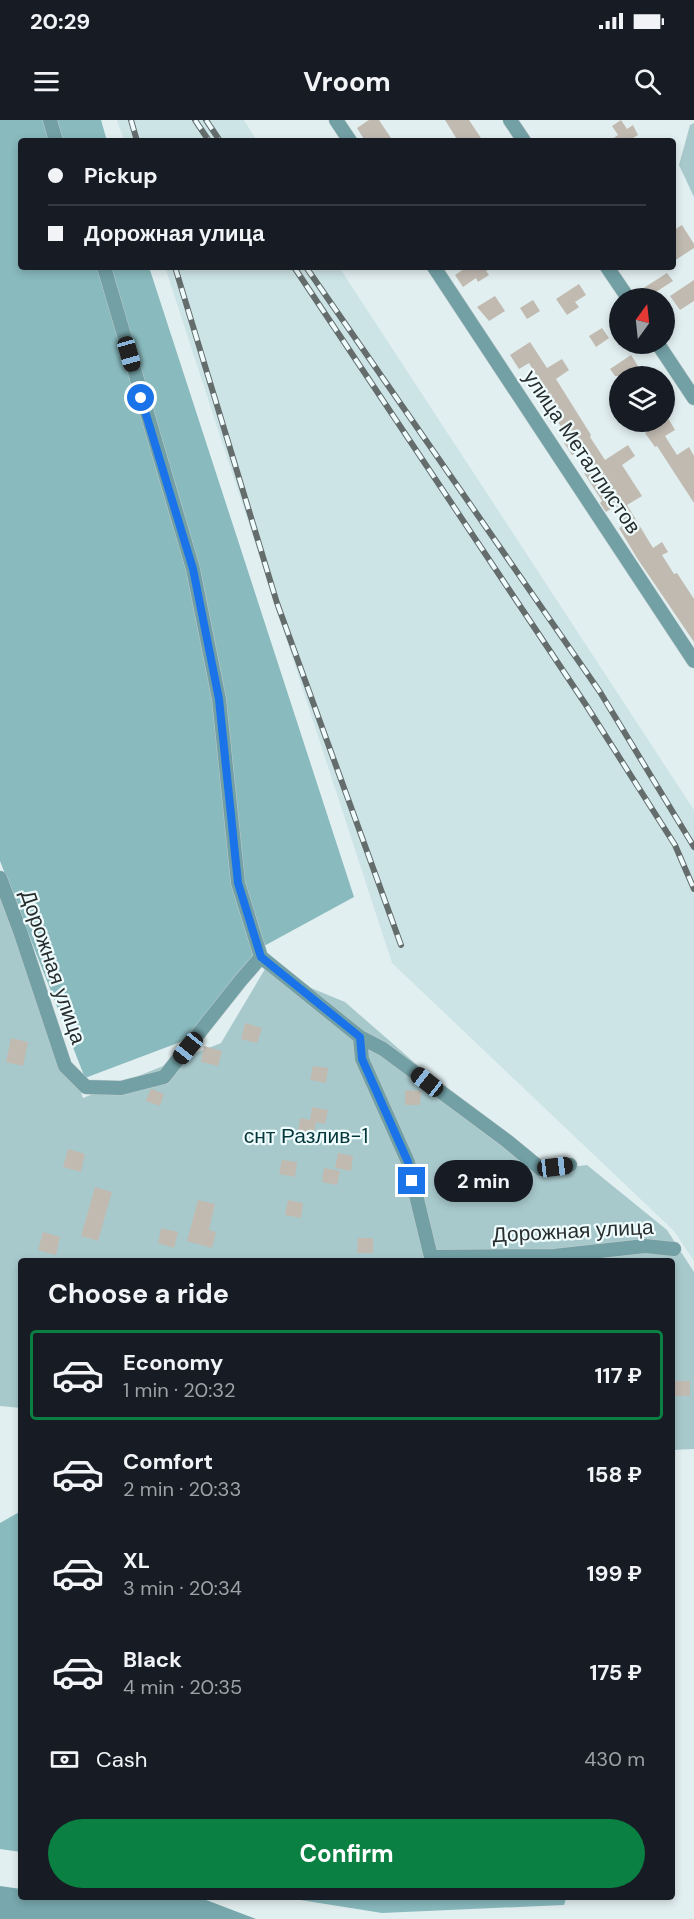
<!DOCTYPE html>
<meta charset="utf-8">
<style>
:root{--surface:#171b24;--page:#20242c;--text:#f1f3f6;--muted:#9ea1a6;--line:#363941;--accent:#0b8043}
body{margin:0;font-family:"DM Sans",sans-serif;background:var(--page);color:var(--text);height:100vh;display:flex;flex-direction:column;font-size:22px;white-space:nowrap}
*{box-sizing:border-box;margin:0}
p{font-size:20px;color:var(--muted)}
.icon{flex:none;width:33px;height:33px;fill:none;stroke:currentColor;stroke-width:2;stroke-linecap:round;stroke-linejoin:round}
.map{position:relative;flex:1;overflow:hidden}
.panel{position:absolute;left:18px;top:1138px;width:657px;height:642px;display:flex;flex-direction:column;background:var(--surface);border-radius:6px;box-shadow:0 3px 9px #0003}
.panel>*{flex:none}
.hud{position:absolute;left:18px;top:18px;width:658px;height:132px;border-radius:6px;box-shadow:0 3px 9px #0003;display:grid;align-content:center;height:132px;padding:0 30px;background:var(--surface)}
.needle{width:39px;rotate:15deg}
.tools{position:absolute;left:609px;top:168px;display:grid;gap:12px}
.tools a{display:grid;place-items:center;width:66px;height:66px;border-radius:50%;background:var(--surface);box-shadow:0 3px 9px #0003;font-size:30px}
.end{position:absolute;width:27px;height:27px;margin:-14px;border:8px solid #1a73e8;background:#fff;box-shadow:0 0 0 3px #fff}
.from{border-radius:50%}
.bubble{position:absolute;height:42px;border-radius:21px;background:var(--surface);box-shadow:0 3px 9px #0003;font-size:20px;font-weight:700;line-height:42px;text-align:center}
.car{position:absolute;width:18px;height:36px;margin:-18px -9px;border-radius:8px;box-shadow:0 0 4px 2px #0007;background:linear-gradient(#222 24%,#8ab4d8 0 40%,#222 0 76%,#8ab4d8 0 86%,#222 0)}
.hud b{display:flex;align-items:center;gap:21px;height:57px;font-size:22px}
.hud b+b{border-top:2px solid var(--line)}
.hud i{width:15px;height:15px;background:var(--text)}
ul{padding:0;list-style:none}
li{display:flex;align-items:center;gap:18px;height:90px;margin:0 12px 9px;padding:0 18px;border:3px solid transparent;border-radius:6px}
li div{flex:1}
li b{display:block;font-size:22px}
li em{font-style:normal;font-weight:700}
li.on{border-color:var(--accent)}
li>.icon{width:54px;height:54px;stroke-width:1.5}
h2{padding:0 30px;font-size:27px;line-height:72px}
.pay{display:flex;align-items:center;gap:15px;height:66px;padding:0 30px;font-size:22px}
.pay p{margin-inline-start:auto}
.primary-button{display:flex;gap:12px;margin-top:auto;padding:12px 30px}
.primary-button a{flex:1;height:69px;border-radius:36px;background:var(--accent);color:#fff;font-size:24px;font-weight:700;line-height:69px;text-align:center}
.status{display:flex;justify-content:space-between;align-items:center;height:42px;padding:0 30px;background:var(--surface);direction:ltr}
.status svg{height:16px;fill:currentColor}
header{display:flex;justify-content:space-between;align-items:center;height:78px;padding:0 30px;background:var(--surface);font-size:27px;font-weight:700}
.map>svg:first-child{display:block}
.built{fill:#cde4e6}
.green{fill:#a8c9cc}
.forest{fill:#89babe}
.water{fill:#78a8ad}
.building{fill:#c0bab1}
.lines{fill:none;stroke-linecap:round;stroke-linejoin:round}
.minor-casing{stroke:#c1cccd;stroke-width:15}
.minor{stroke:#72a0a5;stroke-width:14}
.rail-casing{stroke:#646c6c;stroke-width:6}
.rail{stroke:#effcfe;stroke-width:4;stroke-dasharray:11;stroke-linecap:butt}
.route{stroke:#1a73e8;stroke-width:8}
.labels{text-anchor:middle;stroke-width:4.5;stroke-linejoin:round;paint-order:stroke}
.street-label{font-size:21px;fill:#282d2d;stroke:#effcfe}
.park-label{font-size:21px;fill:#06373b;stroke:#effcfe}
</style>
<div class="status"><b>20:29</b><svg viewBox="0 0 49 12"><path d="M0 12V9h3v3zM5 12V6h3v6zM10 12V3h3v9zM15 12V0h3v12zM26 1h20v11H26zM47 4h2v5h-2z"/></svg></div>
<header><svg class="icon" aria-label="menu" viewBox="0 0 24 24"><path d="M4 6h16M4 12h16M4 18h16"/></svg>Vroom<svg class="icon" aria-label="search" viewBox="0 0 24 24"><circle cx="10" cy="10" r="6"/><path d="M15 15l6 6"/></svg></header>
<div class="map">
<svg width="694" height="1799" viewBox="0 0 694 1799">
<rect width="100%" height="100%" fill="#e2eff0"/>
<path class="built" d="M117,0H244L257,21H124Z
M165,147H339L694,690V1141L674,1111L392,843Z"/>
<path class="green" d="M694,3V77L679,45L690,5Z
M0,751L83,978L221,923L265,849L345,882L539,1051L587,1045L667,1110L694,1152V1329L672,1330V1142H21V1288L0,1286Z"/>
<path class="forest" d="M0,0H101L107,21H21V147H149L354,777L264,826L183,921L85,958L0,741Z
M21,1391V1732L0,1729V1403Z
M288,1778H566L564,1785L382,1793Z"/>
<path class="water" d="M0,1766L21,1769V1778H201L256,1799H0Z"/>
<path class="building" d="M369,0H379L393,21H365L357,8Z
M445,0H469L483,21H458Z
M621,0L627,9L633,5L638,15L633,18L635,21H609L618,15L612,6Z
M682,105L694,124V128L674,141V110Z
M467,147H494L486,151L489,155L478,162L476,158L463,167L455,155Z
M667,153L673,161L648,177L642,169Z
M694,160V181L680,190L670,176Z
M579,164L586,175L575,182L579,187L567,195L556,179Z
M495,176L505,191L489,201L477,187Z
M533,180L540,191L527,199L520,188Z
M602,208L609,218L596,227L589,216Z
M530,222L547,248L562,239L569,250L556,259L591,315L590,317L605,340L628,325L635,336L622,345L642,376L627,385L653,428L662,422L668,432L662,435L674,454L677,453L694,479V522L637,438L619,408L626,404L615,386L606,392L600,383L602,381L584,353L594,347L582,329L572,335L564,323L569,319L556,299L551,303L544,293L548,291L535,271L543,266L529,243L519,249L510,235Z
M631,235L641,251L632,256H615L610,249Z
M668,298L675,310L665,316L677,335L689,327L694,336V383L657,326L655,327L645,313Z
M245,903L262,908L257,923L241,919Z
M11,918L28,922L23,946L6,942Z
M204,926L222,931L218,946L201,942Z
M313,946L328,948L326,963L310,960Z
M152,969L164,974L160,986L146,981L150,970Z
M405,970L421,971L420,985H405Z
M312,987L328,990L325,1004L316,1002L314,1015L298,1012L300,998L310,1000Z
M68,1029L85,1034L81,1052L63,1047Z
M338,1033L353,1036L351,1051L335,1048Z
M282,1040L297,1042L295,1057L279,1054Z
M324,1048L340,1051L337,1065L322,1062Z
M95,1067L112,1072L98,1121L81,1116Z
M198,1080L215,1084L209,1110L216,1112L212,1128L187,1121Z
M288,1080L303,1083L301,1098L285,1095Z
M161,1108L178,1112L174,1128L158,1123Z
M43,1112L60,1117L56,1135L38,1130Z
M358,1118H373V1133H357Z
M675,1261H690V1276H674Z"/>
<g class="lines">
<defs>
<path id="minor" d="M50,0L56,21
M336,0L350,21
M510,0L524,21
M104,147L193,449L219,579L238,763L261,837
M434,147L694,541
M607,147L628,178
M658,224L694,278
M0,758L20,811L65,946L86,967L121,968L164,957L241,860L261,837L360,917L362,939L408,1042L431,1137L554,1136L645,1126L674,1129
M360,917L383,929L507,1021L541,1049L570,1045"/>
</defs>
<use href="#minor" class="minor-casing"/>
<use href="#minor" class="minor"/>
<defs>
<path id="rail" d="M131,0L137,21
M195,0L209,21
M206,0L220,21
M175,147L277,483L401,825
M294,147L586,585L675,725L694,769
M306,147L600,572L694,727"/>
</defs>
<use href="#rail" class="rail-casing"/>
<use href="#rail" class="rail"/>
</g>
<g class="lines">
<path class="route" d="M141,278L193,449L219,579L238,763L261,837L360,917L362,939L408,1042L412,1061"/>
</g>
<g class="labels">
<g class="street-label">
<text transform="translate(582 332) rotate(56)" y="7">улица Металлистов</text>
<text transform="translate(53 847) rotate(71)" y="7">Дорожная улица</text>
<text transform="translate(573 1111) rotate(-3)" y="7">Дорожная улица</text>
</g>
<g class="park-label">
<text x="306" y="1023">снт Разлив-1</text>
</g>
</g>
</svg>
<div class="tools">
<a><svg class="needle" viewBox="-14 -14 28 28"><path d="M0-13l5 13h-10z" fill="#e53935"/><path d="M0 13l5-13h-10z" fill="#9ea1a6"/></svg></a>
<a><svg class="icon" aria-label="layers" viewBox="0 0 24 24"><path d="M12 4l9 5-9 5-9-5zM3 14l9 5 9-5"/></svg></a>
</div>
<i class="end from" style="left:141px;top:278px"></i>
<i class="end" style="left:412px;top:1061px"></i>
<div class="bubble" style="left:434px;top:1040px;width:99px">2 min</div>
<i class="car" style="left:129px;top:234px;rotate:164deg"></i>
<i class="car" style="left:188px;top:928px;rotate:219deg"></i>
<i class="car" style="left:427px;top:962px;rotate:308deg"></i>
<i class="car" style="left:555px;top:1047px;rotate:83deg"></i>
<div class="hud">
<b><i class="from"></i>Pickup</b>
<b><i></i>Дорожная улица</b>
</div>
<section class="panel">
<h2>Choose a ride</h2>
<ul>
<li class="on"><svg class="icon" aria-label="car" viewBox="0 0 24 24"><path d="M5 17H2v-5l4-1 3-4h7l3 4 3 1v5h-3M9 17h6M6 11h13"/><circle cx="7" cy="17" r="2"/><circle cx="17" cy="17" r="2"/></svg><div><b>Economy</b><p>1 min · 20:32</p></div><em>117 ₽</em></li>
<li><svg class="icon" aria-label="car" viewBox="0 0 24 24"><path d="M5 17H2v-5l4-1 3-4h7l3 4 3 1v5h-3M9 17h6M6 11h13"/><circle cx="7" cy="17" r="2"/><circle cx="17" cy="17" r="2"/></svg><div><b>Comfort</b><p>2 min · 20:33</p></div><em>158 ₽</em></li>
<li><svg class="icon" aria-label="car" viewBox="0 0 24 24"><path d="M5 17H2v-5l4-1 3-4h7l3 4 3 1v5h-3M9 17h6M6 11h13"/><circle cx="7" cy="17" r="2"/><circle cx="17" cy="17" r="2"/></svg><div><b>XL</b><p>3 min · 20:34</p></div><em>199 ₽</em></li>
<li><svg class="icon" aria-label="car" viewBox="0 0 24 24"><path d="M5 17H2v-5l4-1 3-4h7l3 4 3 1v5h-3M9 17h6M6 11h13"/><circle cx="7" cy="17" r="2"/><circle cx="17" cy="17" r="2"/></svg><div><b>Black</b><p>4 min · 20:35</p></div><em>175 ₽</em></li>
</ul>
<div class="pay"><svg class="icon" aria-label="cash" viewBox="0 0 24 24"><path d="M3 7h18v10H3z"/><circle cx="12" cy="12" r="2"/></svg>Cash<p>430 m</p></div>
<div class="primary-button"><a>Confirm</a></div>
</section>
</div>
